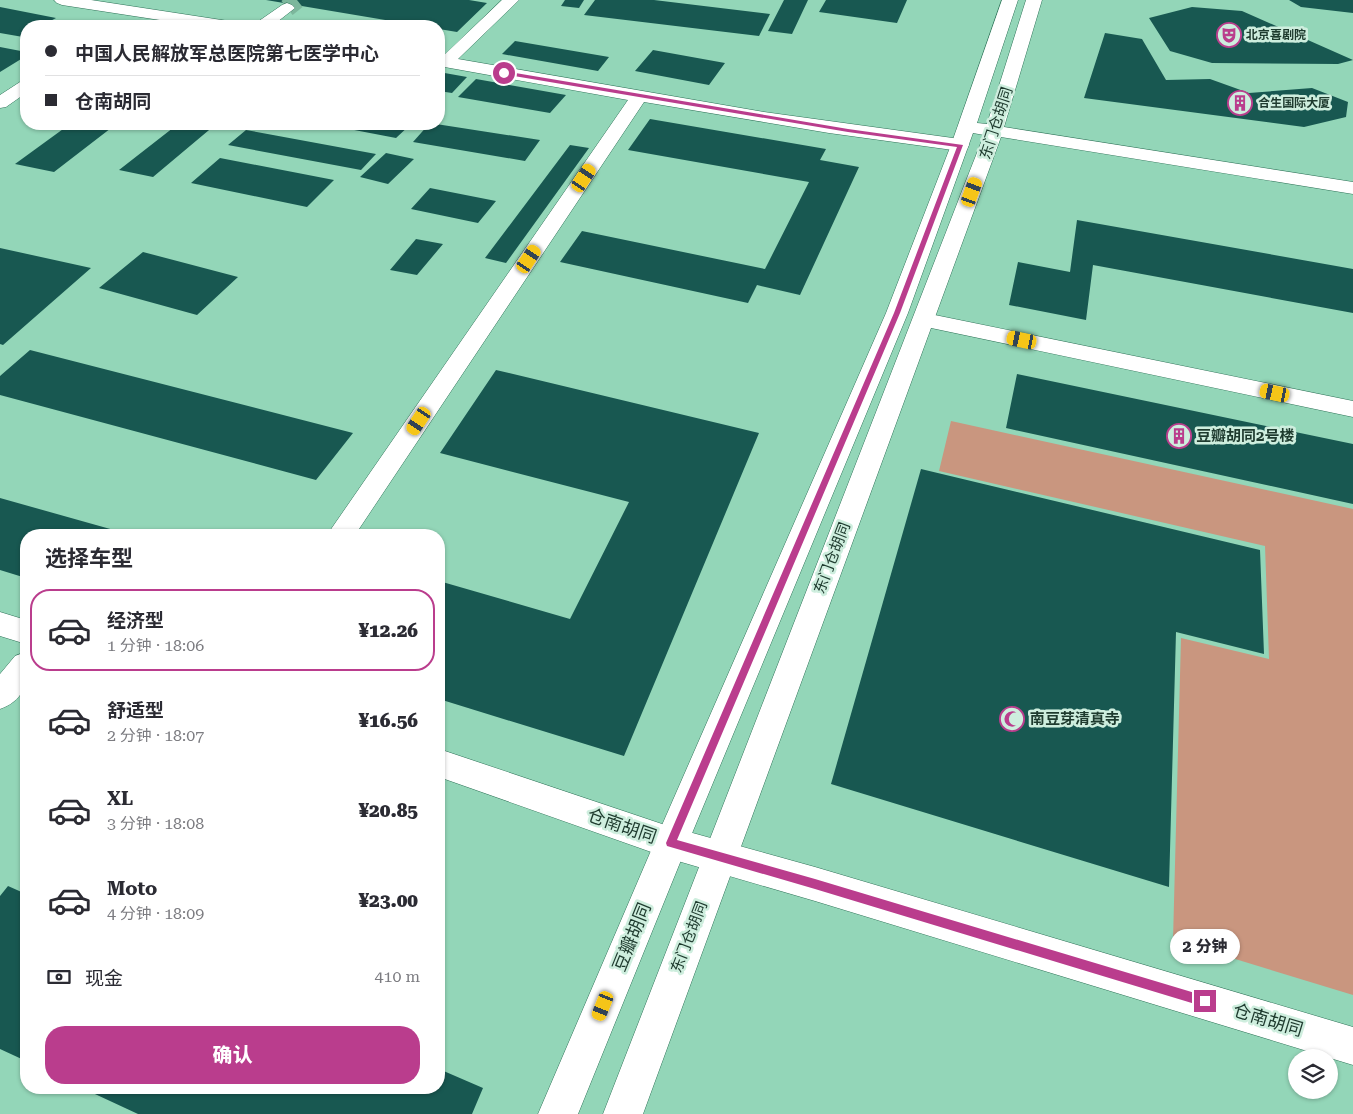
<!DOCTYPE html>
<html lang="zh">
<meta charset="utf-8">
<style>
:root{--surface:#fff;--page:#f7f7f7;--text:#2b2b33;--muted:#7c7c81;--line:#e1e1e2;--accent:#ba3d8d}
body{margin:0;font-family:"Roboto Serif","Noto Sans SC",serif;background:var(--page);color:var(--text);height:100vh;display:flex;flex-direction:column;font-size:19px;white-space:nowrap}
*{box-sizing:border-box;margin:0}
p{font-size:16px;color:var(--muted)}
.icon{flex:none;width:28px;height:28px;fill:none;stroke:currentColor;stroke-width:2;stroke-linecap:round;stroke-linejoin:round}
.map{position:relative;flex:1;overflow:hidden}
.details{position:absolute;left:20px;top:529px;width:425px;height:565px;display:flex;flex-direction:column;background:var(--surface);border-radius:20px;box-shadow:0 1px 4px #0004}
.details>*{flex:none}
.banner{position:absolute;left:20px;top:20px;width:425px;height:110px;border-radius:20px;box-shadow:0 1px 4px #0004;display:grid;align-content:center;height:110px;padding:0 25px;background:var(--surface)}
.buttons{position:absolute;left:1288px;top:1049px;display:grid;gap:10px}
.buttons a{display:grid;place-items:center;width:50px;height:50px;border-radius:50%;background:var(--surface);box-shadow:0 1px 4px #0004;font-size:25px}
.end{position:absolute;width:22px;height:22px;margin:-11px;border:6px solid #ba3d8d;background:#fff;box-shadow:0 0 0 2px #fff}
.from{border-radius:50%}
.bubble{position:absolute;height:35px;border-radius:18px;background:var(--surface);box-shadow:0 1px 4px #0004;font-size:16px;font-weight:800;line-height:35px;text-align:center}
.car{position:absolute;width:15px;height:30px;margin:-15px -8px;border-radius:6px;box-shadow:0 0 4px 1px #0007;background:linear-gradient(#f5c518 24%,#345 0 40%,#f5c518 0 76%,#345 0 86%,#f5c518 0)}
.banner b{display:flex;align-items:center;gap:18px;height:48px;font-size:19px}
.banner b+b{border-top:1px solid var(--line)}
.banner i{width:12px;height:12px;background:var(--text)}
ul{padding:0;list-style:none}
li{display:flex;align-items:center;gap:15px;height:82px;margin:0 10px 8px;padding:0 15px;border:2px solid transparent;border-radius:20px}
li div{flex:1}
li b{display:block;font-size:19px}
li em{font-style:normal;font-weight:800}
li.current{border-color:var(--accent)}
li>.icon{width:45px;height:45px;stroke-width:1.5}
h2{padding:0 25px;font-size:22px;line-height:60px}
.pay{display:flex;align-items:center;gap:12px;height:55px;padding:0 25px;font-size:19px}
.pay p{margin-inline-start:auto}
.action{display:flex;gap:10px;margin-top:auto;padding:10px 25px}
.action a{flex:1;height:58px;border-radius:20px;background:var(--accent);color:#fff;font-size:20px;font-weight:800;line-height:58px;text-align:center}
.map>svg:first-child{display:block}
.green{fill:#c9967f}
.building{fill:#185851}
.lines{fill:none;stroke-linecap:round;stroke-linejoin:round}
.street-tunnel{stroke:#7cb79c;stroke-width:18;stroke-dasharray:18 9;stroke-linecap:butt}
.street-casing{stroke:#2f7258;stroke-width:1}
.secondary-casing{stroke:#2f7258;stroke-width:1}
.street{fill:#fff;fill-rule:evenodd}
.secondary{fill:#fff;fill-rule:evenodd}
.route{fill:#ba3d8d}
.labels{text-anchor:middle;stroke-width:5;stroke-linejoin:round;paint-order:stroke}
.far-poi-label{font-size:12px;font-weight:bold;fill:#1e3a2e;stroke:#ceeede;text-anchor:start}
.street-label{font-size:15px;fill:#1e3a2e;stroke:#ceeede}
.poi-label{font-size:15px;font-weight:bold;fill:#1e3a2e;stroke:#ceeede;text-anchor:start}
.near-street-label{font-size:18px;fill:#1e3a2e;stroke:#ceeede}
</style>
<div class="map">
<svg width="1353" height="1114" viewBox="0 0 1353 1114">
<rect width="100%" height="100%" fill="#93d6b8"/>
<path class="green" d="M951,421L1353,509V995L1173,940L1181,638L1269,659L1265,546L939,471Z"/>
<path class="building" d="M266,0H469L487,3L457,32L439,29V26H421Z
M565,0H584L579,8L561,6Z
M595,0H654L770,14L759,36L584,15Z
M784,0H808L792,34L768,31Z
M826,0H907L897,23L819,12Z
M1289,0H1353V13L1301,7Z
M0,7L56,18L41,26H26V35L23,37L0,33Z
M1192,7L1242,11L1353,60L1338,64L1212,63L1170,51L1149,18Z
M1105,33L1142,39L1166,80L1210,79L1249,93L1312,88L1348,102L1346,117L1304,127L1084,98Z
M515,41L609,57L598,71L502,54Z
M0,47L26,52V56L0,72Z
M653,50L725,63L709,85L635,71Z
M439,72L467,77L452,93L439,91Z
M476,79L566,95L550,113L458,97Z
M650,119L826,149L820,160L859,167L800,295L757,285L748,303L560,262L582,231L765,269L809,182L628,150Z
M70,124L115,125L54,172L15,164Z
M178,124L215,125L153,177L119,170Z
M323,124H411L396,138Z
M429,124H436L540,140L525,161L413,142Z
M246,130L376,154L361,170L228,145Z
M570,145L589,148L506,263L485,258Z
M386,153L414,159L388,184L360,177Z
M220,158L334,180L307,207L191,183Z
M430,188L496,201L478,223L411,209Z
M1077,220L1353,269V313L1093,265L1086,320L1009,305L1018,262L1070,272Z
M416,239L443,244L417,275L390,270Z
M0,248L91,268L3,345L0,344Z
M143,252L238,277L197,315L99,288Z
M30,350L353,433L316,480L0,395V376Z
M496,370L759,433L624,756L439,699V581L570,619L629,502L440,453Z
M1017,374L1353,444V504L1006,428Z
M921,469L1260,550L1264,654L1176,632L1169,887L831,784Z
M0,498L128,534V535H26V578L0,570Z
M8,886L26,894V1061L0,1049V896Z
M439,1069L483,1088L472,1114H138L82,1088H439Z"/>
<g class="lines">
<path class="street-tunnel" d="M287,8L297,0"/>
<defs>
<path id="street" d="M54,0H91L228,21L234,23L236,26H199L62,5L57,3Z
M502,0H519L458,59L764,112L960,139L967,141L969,145L967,149L960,151L829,133L644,102L355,535H327L628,100L439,66V56L442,57Z
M287,3L292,5L295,8L272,26H254L256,23L282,5Z
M26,81V93L6,107L0,108V95L20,82Z
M925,313L1353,401V417L917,325L914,320L917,315Z
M0,612L26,620V644L0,636Z
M26,652C28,678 28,699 0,709V674L15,656Z
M439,749L671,827L815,867L1353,1027V1065L815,901L671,859L439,777Z"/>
<path id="secondary" d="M1002,0H1018L977,123L987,124L1026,0H1042L1004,127L1353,182V194L1001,137L643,1114H603L969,173L984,135L973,133L908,313L688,843L578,1114H538L659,832L886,313L951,145Z"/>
</defs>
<use href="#street" class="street-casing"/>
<use href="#secondary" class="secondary-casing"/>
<use href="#street" class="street"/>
<use href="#secondary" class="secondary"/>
</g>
<path class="route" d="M504,71L848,129L963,145L900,313L677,840L815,879L1205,996L1209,997L1210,1001L1209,1005L1205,1007L815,889L667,846L666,843L894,313L957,147L848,132L502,74Z"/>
<defs>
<symbol id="theatre-ring" viewBox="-11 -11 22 22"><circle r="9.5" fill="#ceeede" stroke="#ba3d8d" stroke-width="1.5"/><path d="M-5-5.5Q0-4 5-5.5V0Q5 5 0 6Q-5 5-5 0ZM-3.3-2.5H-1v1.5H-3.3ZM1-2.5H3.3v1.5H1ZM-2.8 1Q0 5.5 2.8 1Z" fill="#ba3d8d"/></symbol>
<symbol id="building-ring" viewBox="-11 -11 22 22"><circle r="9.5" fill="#ceeede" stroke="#ba3d8d" stroke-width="1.5"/><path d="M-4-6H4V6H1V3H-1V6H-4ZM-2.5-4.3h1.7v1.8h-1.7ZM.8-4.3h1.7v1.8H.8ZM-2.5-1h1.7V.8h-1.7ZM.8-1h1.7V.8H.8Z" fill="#ba3d8d"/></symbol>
<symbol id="mosque-ring" viewBox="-11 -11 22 22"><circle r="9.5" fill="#ceeede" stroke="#ba3d8d" stroke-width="1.5"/><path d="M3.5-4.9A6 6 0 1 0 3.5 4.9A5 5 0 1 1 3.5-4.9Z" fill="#ba3d8d"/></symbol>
</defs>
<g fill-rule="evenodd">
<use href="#theatre-ring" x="1215" y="21" width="28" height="28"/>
<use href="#building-ring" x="1226" y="89" width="28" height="28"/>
<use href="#building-ring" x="1165" y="422" width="28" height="28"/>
<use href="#mosque-ring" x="998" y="705" width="28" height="28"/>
</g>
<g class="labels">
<g class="far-poi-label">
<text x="1246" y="39">北京喜剧院</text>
<text x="1258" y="107">合生国际大厦</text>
</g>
<g class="street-label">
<text transform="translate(996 123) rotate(-72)" y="5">东门仓胡同</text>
<text transform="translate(832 558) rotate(-69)" y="5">东门仓胡同</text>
<text transform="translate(689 937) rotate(-69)" y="5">东门仓胡同</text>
</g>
<g class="poi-label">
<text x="1196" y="441">豆瓣胡同2号楼</text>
<text x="1030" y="724">南豆芽清真寺</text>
</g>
<g class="near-street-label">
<text transform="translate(622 826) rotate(19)" y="6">仓南胡同</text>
<text transform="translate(632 937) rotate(-68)" y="6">豆瓣胡同</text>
<text transform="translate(1268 1020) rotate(17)" y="6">仓南胡同</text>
</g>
</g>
</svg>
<div class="buttons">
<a><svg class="icon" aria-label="layers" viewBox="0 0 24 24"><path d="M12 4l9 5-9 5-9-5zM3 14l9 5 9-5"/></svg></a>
</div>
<i class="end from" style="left:504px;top:73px"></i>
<i class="end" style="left:1205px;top:1001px"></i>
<div class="bubble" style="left:1170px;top:929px;width:70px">2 分钟</div>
<i class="car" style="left:584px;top:178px;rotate:34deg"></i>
<i class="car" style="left:972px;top:192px;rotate:20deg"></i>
<i class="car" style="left:529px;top:259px;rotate:34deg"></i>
<i class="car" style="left:1022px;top:340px;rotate:282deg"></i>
<i class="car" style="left:1275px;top:393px;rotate:282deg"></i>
<i class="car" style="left:419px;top:421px;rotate:214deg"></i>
<i class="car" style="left:603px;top:1006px;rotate:202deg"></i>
<div class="banner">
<b><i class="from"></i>中国人民解放军总医院第七医学中心</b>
<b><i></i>仓南胡同</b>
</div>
<section class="details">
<h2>选择车型</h2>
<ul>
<li class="current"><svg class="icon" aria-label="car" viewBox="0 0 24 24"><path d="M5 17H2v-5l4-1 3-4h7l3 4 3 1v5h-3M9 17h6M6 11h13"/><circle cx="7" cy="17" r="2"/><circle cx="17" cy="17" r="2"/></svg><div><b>经济型</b><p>1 分钟 · 18:06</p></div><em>¥12.26</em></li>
<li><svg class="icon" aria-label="car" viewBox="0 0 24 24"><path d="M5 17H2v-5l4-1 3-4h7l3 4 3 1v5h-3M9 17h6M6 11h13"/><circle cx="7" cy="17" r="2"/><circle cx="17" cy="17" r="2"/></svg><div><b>舒适型</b><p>2 分钟 · 18:07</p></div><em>¥16.56</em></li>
<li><svg class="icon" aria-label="car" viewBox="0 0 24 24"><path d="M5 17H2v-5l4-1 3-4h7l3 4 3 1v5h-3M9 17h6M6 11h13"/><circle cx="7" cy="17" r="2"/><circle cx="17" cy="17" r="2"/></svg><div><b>XL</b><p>3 分钟 · 18:08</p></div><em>¥20.85</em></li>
<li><svg class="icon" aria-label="car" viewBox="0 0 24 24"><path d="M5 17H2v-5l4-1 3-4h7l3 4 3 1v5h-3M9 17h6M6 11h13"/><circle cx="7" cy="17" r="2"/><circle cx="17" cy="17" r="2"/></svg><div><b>Moto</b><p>4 分钟 · 18:09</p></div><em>¥23.00</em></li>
</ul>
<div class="pay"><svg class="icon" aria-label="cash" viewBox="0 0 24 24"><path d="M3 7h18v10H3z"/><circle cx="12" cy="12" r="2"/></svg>现金<p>410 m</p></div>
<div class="action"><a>确认</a></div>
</section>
</div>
